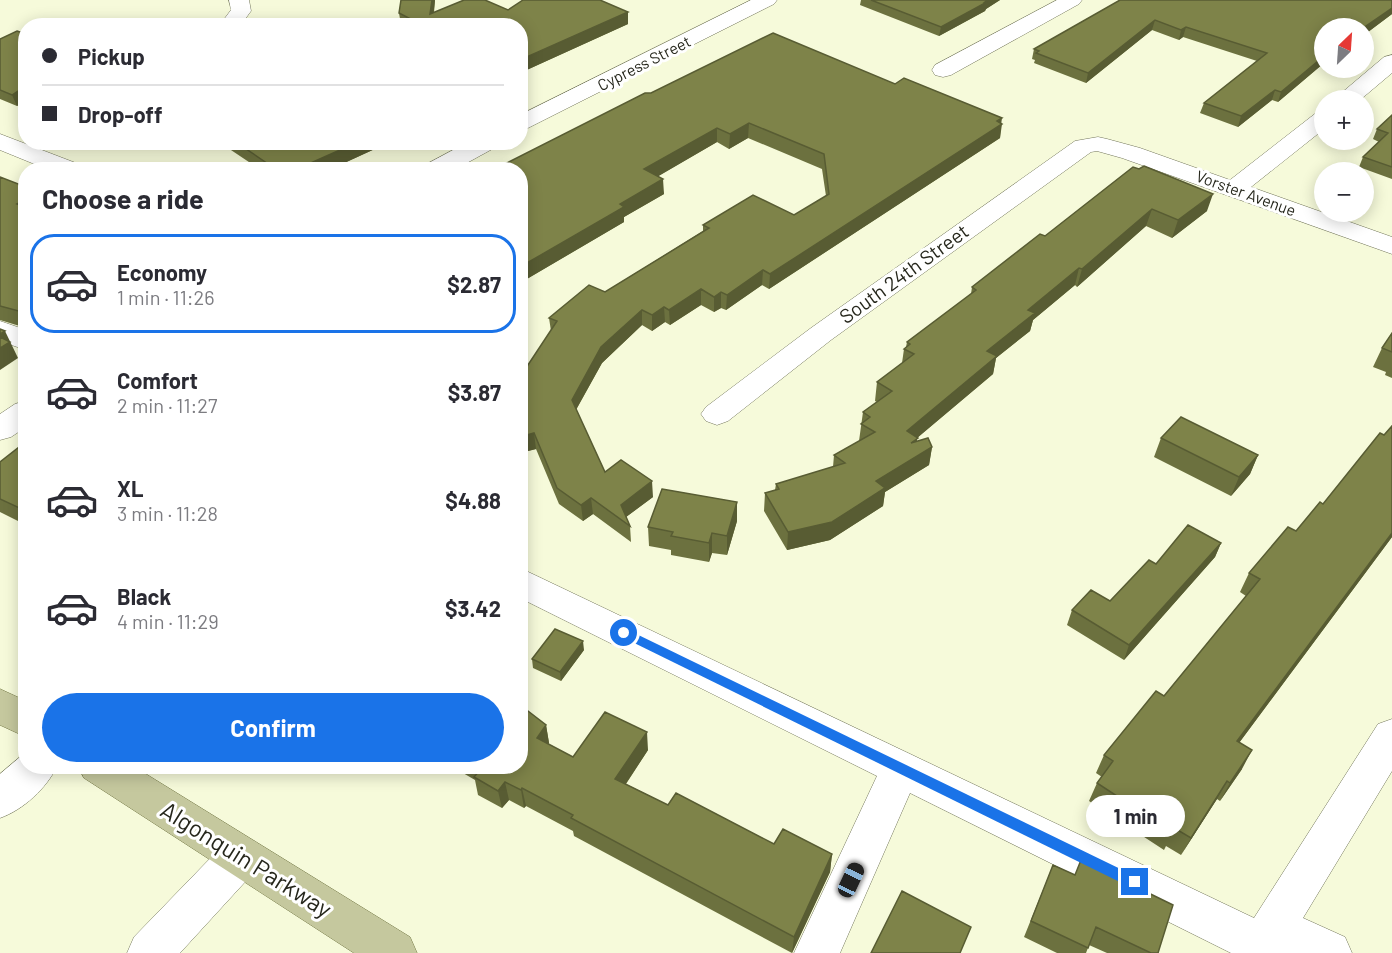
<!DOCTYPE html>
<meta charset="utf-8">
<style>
:root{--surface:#fff;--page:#f2f2f3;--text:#2b2b33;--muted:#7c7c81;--line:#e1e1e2;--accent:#1a73e8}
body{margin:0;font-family:Barlow,sans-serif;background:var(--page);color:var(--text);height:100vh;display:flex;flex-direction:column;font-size:22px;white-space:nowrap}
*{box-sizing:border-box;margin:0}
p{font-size:20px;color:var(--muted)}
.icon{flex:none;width:33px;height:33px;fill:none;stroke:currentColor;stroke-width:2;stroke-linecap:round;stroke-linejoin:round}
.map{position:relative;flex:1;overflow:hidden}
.side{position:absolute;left:18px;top:162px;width:510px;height:612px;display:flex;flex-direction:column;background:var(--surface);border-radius:24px;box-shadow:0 3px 15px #0003}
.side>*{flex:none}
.top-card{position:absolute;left:18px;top:18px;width:510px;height:132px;border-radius:24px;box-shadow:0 3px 15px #0003;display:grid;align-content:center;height:132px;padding:0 24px;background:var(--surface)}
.needle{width:39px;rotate:25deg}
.fabs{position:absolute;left:1314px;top:18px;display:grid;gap:12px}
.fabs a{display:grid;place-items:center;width:60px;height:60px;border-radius:50%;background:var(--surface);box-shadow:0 3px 15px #0003;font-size:30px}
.end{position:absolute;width:27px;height:27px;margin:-14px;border:8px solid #1a73e8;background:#fff;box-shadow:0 0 0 3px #fff}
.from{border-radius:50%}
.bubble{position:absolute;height:42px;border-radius:21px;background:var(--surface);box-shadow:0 3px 15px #0003;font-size:20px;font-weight:700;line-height:42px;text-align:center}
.car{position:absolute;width:18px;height:36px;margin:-18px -9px;border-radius:8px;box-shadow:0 0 4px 2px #0007;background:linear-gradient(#222 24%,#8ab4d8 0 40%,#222 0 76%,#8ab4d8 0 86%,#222 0)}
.top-card b{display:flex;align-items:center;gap:21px;height:57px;font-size:22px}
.top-card b+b{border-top:2px solid var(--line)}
.top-card i{width:15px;height:15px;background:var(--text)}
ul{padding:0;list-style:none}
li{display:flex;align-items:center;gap:18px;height:99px;margin:0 12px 9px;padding:0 12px;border:3px solid transparent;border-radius:24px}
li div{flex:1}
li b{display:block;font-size:22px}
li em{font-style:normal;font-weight:700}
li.on{border-color:var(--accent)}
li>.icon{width:54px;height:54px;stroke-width:1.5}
h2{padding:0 24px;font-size:27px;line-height:72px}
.cta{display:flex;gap:12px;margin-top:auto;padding:12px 24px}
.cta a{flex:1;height:69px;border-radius:36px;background:var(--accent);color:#fff;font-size:24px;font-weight:700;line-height:69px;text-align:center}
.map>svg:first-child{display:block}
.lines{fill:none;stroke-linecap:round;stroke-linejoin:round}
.minor-casing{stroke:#73765b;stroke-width:1}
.major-casing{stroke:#747846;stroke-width:1}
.minor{fill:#fff;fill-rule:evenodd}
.major{fill:#c5c89e;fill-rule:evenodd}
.wall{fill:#6c713f}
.shaded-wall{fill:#585c33}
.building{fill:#7e8349;stroke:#585c33;stroke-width:1.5}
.route{fill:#1a73e8}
.labels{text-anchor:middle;stroke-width:6;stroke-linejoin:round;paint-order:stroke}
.far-street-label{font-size:16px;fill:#26271c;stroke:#fff}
.street-label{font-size:20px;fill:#26271c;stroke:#fff}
.near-street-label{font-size:24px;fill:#26271c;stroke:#fff}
</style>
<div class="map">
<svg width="1392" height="953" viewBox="0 0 1392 953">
<rect width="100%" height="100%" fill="#f6fada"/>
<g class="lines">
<defs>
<path id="minor" d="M229,0H249L251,11L240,26H219L231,10Z
M751,0H777L774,4L520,132V115Z
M1057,0H1082L1079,4L951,75L943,77L935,75L932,70L935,65Z
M1392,55V73L1360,100H1336L1339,95L1384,57Z
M1324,111V129L1251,187L1392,237V254L1122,158L1097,151L1091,152L831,340L728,421L717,425L706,421L701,414L706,407L811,328L1075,141L1098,137L1107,139L1140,148L1230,180L1316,113Z
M0,134L81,165L84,170H49L0,150Z
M468,142H499L496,147L454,170H422L425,165Z
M0,321L26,330V350L0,341Z
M26,401V427L11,437L0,440V414L15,404Z
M520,568L1254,918L1378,724L1392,719V771L1303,918L1345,937L1352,953H1231L910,793L840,953H794L877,776L520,598Z
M26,752V766H57C47,788 23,810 0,818V774Z
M241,836L256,842L262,856L256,870L180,953H127L134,937L226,842Z"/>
<path id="major" d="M0,689L26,701V737L0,725Z
M78,766H133L410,937L417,953H354L84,778Z"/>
</defs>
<use href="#minor" class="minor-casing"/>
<use href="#major" class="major-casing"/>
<use href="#minor" class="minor"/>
<use href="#major" class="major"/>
</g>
<path class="wall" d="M435,0L434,13L508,10L628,24L520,73V26L401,25L399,13Z
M861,0H1000L986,9L985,11L939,36L860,5Z
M1120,0H1392V14L1364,35V28L1324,63L1278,102L1272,100L1238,127L1200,113L1204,103L1257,61L1183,37L1179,40L1152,30L1086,83L1034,63L1035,60L1032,59L1034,49Z
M26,34V103L23,102L17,106L0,99V39Z
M895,84L1001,123L1000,138L769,289L762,285L726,310L721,308L714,312L701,305L670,325L665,322L652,331L642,325L602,363L576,410L605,472L653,497L626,517L630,526L631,542L593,514L583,521L559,504L536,449L520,453L551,331L549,318L605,292L703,231V225L794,215L826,196L822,169L748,138L729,149L717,142L658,176L664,194L624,217V222L520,283V170L500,169L499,167Z
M1392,115V179L1359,167L1363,157L1379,142L1373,139L1377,129Z
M222,142H390L329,170H261L222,144Z
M1133,167L1207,211L1172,238L1146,226L1077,287L1075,285L1033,320L1030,331L996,358L993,374L917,438V442L932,447L929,465L885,492L883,506L830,540L787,550L764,511L765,493L775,490L776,484L833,467L834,455L859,441L863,412L877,402L875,401L877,382L902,363L904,349L906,347L907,342L971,294L972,287L1045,236Z
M0,177L26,187V332L23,327L0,320Z
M1392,333V378L1385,375L1386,372L1373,367L1382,348Z
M1392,426V537L1239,743L1242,769L1220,801L1217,799L1181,855L1166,846L1164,850L1089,801L1097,783L1102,777L1096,773L1104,755L1164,696L1246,596L1240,592L1249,573L1296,531L1323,504Z
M1161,438L1258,455L1250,474L1231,496L1154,457Z
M26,446V525L0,512V462Z
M737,521L727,555L712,553L709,562L671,555V550L649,546L648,527Z
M1221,543L1215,557L1124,660L1067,625L1072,610L1110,601L1156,564Z
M584,650L561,681L533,668L532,659Z
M546,725L549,743L548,744L573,757L648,750L626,784L668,805L774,844L832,854L830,872L792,953L574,836L573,831L526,806L524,808L509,800L502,808L478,795L475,780L451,766H520Z
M1053,865L1158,953H1107L1089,945L1086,953H1057L1024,937Z"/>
<path class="shaded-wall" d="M432,0H435L432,26L430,14Z
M988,0H1000L986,9L985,11L939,36L941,27Z
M1392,8V14L1364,35V28Z
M628,12V24L520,73V60Z
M1155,20L1152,30L1086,83L1088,73Z
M1186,27L1183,37L1179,40L1181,30Z
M1324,56V63L1278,102L1281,92Z
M1275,90L1272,100L1238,127L1241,116Z
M18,91L23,102L17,106L12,95Z
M1002,118L1001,125L1002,124L1000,138L769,289L770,274Z
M749,123L748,138L729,149L730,134Z
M717,128V142L645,184L644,169Z
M358,142H390L329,170H295Z
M663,179L664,194L624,217V222L520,283V267L620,204Z
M1213,194L1207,211L1172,238L1178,220Z
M26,199V220L17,204Z
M1152,209L1146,226L1077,287L1082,269Z
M1079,268L1075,285L1033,320L1030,331L996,358L993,374L917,438L914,456L907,431L1028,310Z
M763,270L762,285L726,310L727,295Z
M701,289V305L670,325L669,310Z
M721,292V308L714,312V297Z
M664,307L665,322L652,331V315Z
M642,310V325L602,363L573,415L572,400L601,347Z
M26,318V332L20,321Z
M5,331L18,358L0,370V334Z
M534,433L536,449L520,453V437Z
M932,447L929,465L885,492L883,506L830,540L787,550L788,532Z
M1258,455L1250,474L1231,496L1239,477Z
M652,481L653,497L622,520L621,505Z
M591,498L593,514L583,521L581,505Z
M737,502V521L727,555V536Z
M712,533V553L709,562V543Z
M1392,533V537L1227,759L1237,741Z
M1221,543L1215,557L1124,660L1129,645Z
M583,641L584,650L561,681L560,672Z
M546,725L549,743L539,757L537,738Z
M647,732L648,750L617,797L615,779Z
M1252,750L1242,769L1220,801L1230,783Z
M1227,781L1217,799L1181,855L1191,838Z
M505,782L509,800L502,808L498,791Z
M522,788L526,806L524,808L521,790Z
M832,854L830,872L792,953L794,937Z"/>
<path class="building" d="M401,0H432L430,14L464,0H485L508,10L523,0H600L628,12L520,60V26H424L399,13Z
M871,0H988L985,2H987L941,27Z
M1120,0H1392V8L1363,28H1324V56L1281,92L1275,90L1241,116L1204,103L1267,53L1186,27L1181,30L1155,20L1088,73L1036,53L1039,51L1034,49Z
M17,31L26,34V93L24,94L18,91L12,95L0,90V39Z
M773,33L895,84L904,78L1002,118L997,121L1002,124L770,274L763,270L727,295L721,292L714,297L701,289L669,310L664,307L652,315L642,310L601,347L572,400L605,472L621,460L652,481L621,505L630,526L591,498L581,505L557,488L534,433L520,437V377L557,321L549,318L589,285L605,292L709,228L703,225L753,195L794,215L829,194L824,154L749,123L730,134L717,128L644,169L663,179L620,204L624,207L520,267V170H499L502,168L499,167L645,93H651Z
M1392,115V167L1363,157L1388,133L1377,129Z
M236,142H358L295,170H277Z
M1144,166L1213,194L1178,220L1152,209L1082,269L1079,268L1028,310L1035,313L987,351L997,356L907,431L918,438L911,443L928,438L932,447L876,481L885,488L832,522L788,532L765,493L779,489L776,484L845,463L834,455L875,432L861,424L870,417L863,412L892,391L877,382L914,354L904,349L910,344L907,342L976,290L972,287L1040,234L1045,236L1133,167L1139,169Z
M0,177L26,187V199L17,204L26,208V318L20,321L19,311L0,306Z
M0,329L5,331L0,334Z
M1392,333V352L1382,348Z
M0,337L10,342L0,348Z
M1181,417L1258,455L1239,477L1161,438Z
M1392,426V533L1237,741L1252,750L1230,783L1227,781L1191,838L1176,829L1173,833L1097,783L1113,761L1104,755L1156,691L1164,696L1260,579L1249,573L1288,527L1296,531L1320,502L1323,504L1380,433L1384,435Z
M23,444L26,446V511L0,499V462Z
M662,489L737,502L727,536L712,533L709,543L671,536L673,532L648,527Z
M1188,525L1221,543L1129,645L1072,610L1091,590L1110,601L1149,560L1156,564Z
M555,629L583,641L560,672L532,659Z
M528,711L546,725L537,738L573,757L605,712L647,732L615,779L668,805L676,793L774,844L783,829L832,854L794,937L571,818L573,815L522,788L521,790L505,782L498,791L474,777L482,768L479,766H520V719Z
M1081,860L1173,905L1158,953H1151L1096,927L1088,948L1031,921L1053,865L1075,875Z
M902,891L971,927L960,953H871Z"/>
<path class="route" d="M624,628L1139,878L1141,882L1139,887H1130L620,636L619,633Z"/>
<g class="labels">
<g class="far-street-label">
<text transform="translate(644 63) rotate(-27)" y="6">Cypress Street</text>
<text transform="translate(1246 193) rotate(20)" y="6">Vorster Avenue</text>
</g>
<g class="street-label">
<text transform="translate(904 274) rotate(-36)" y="7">South 24th Street</text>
</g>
<g class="near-street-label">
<text transform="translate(246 860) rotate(32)" y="8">Algonquin Parkway</text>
</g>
</g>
</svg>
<div class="fabs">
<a><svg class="needle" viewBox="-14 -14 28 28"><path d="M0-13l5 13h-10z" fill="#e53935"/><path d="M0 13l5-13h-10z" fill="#7c7c81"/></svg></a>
<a>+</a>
<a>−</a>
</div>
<i class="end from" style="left:624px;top:633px"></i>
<i class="end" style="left:1135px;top:882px"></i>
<div class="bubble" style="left:1086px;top:795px;width:99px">1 min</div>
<i class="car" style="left:851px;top:880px;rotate:25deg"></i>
<div class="top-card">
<b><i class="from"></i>Pickup</b>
<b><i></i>Drop-off</b>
</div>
<section class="side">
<h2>Choose a ride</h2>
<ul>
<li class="on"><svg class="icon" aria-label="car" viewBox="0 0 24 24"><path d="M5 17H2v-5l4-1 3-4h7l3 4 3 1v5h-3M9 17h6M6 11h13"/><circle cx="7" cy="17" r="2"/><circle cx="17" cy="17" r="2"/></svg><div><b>Economy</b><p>1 min · 11:26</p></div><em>$2.87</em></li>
<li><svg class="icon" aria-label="car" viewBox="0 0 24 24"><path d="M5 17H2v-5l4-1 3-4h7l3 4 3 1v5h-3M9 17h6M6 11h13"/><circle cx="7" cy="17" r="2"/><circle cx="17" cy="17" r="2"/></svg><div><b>Comfort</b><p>2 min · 11:27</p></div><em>$3.87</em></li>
<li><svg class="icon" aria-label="car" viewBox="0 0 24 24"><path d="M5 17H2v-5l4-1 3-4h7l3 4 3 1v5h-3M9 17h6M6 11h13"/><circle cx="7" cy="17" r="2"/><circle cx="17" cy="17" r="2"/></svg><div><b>XL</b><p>3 min · 11:28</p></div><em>$4.88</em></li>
<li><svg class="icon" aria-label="car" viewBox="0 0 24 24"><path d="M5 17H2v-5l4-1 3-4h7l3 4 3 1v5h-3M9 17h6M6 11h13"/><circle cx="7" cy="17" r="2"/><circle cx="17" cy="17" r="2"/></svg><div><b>Black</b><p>4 min · 11:29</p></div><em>$3.42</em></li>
</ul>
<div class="cta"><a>Confirm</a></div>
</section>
</div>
